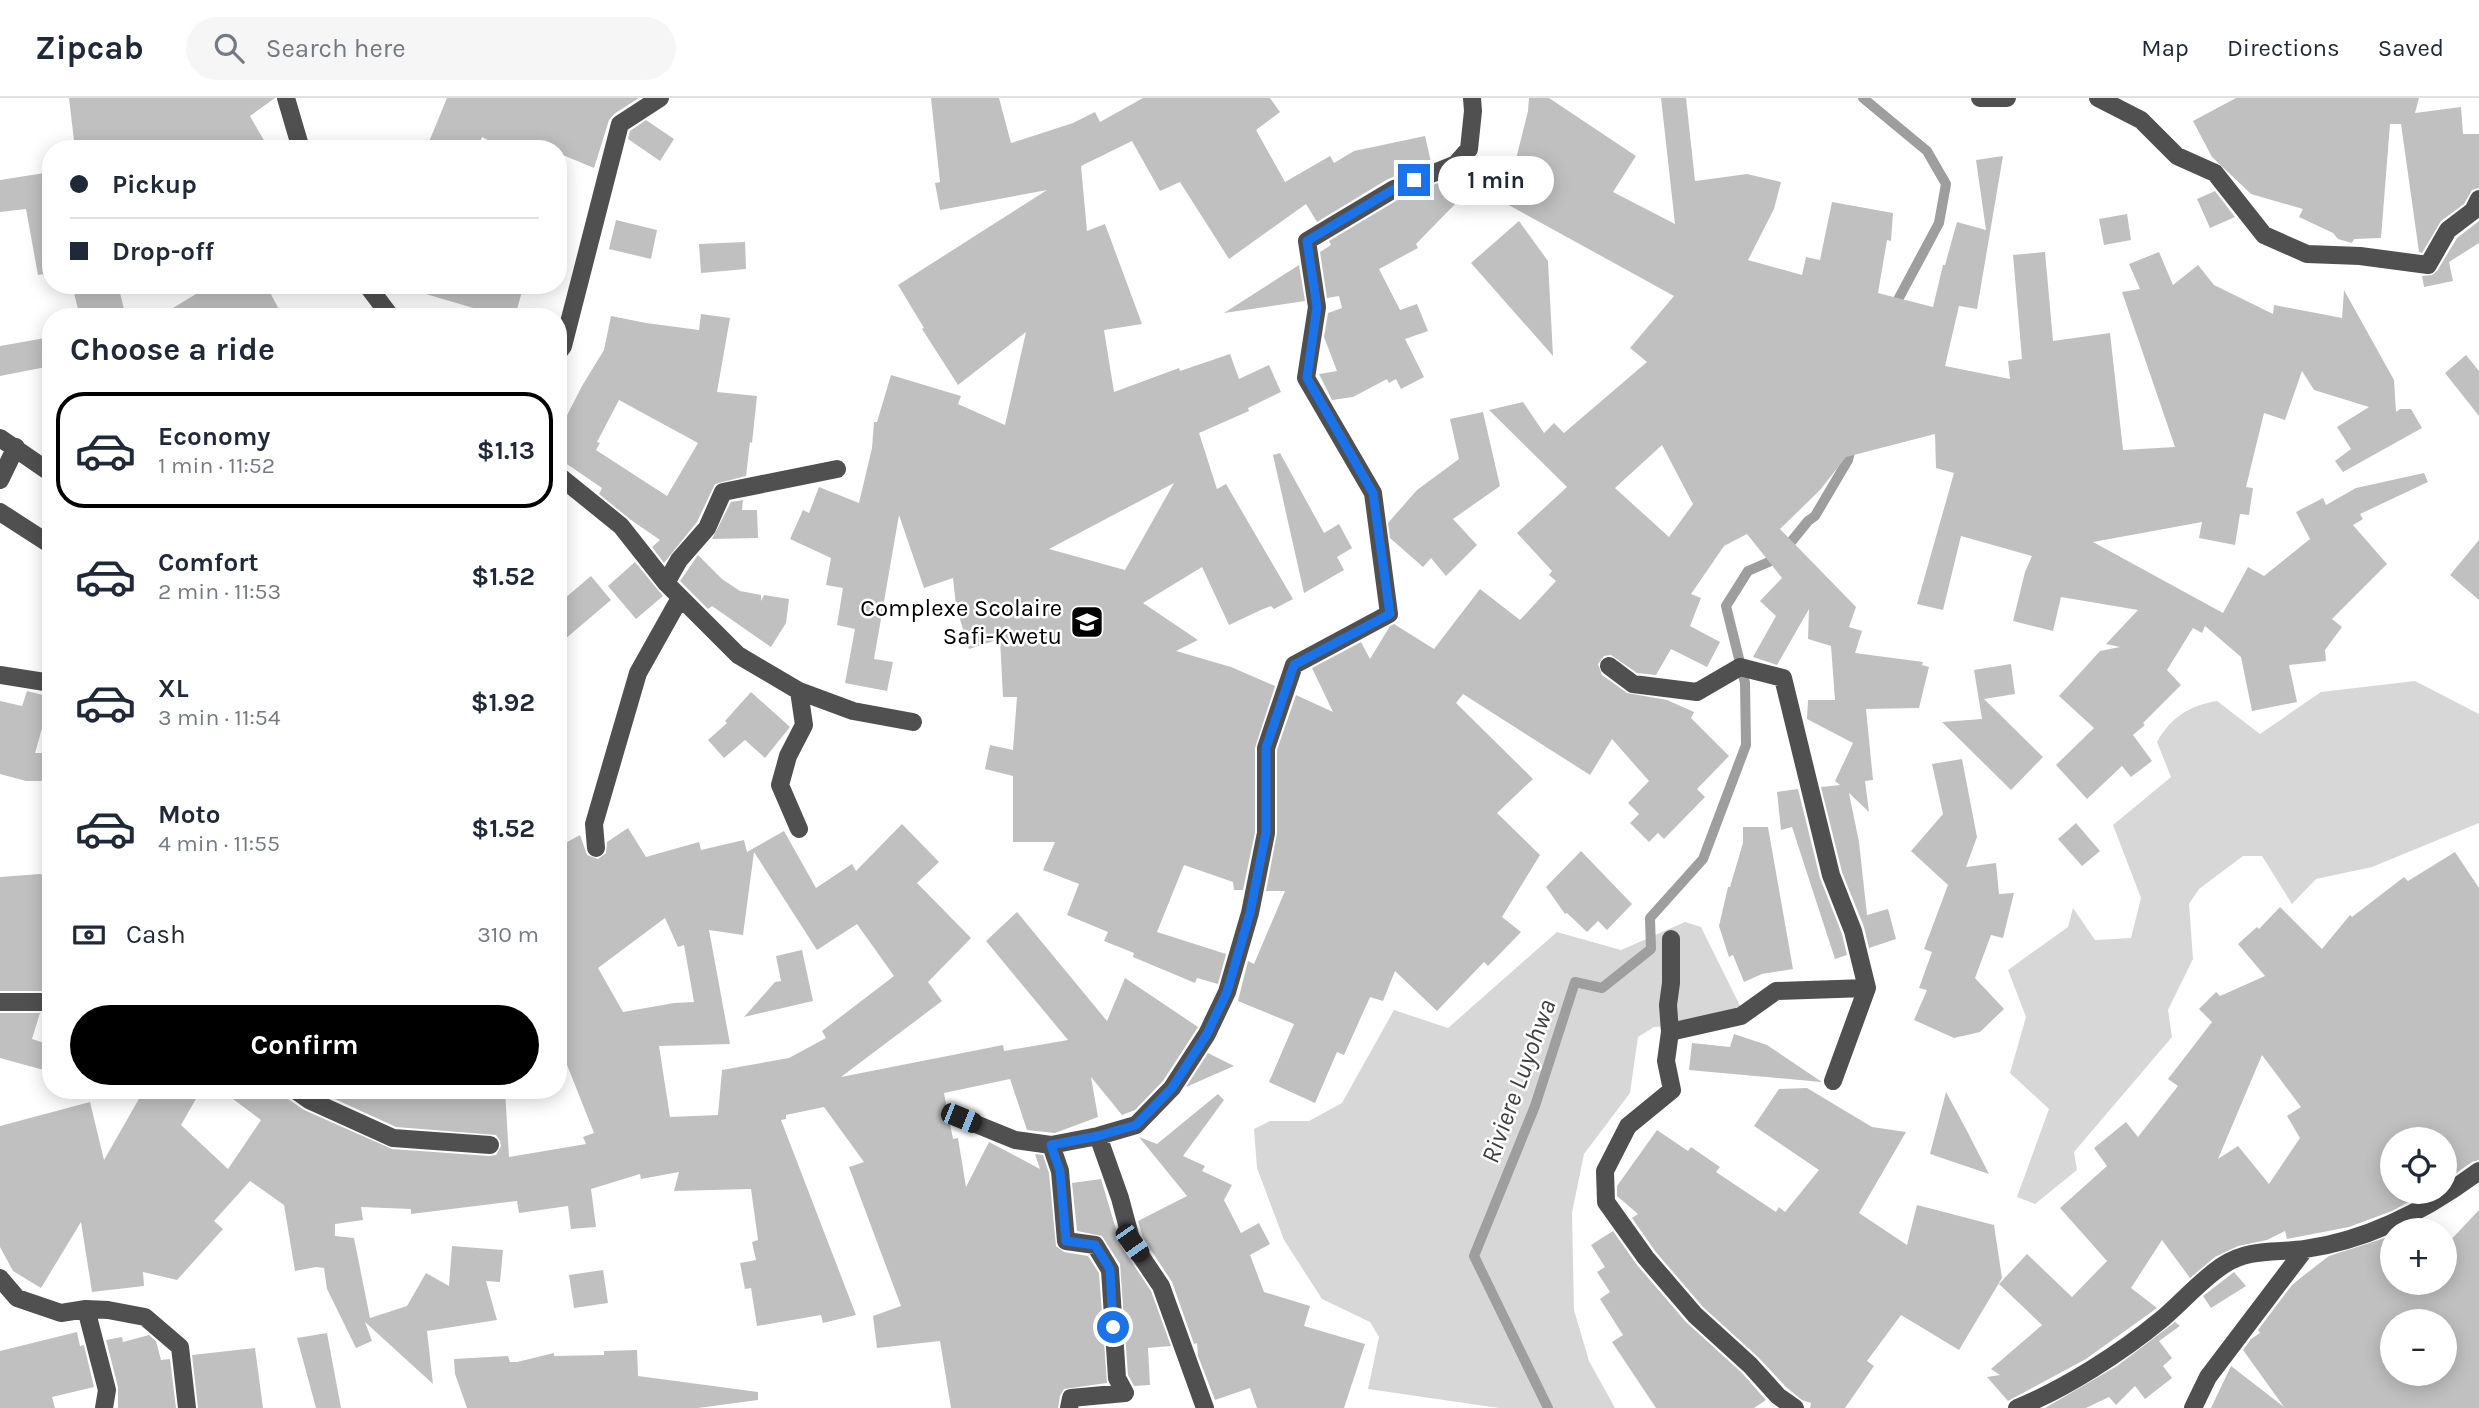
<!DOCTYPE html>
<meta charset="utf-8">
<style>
:root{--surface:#fff;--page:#f6f6f7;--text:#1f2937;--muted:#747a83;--line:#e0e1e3;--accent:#000}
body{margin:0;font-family:Karla,sans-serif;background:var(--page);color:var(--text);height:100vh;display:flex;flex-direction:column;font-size:26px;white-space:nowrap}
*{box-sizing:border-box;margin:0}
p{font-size:23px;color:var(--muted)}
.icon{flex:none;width:38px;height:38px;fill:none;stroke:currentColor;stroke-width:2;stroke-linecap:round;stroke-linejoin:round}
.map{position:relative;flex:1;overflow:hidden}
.drawer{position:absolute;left:42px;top:210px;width:525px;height:791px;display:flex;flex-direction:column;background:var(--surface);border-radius:28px;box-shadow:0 4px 18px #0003}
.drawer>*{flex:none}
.hud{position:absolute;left:42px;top:42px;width:525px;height:154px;border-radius:28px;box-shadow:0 4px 18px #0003;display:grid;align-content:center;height:154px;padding:0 28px;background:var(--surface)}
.buttons{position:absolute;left:2380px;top:1029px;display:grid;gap:14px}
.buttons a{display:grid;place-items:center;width:77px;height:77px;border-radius:50%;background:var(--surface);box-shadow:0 4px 18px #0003;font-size:35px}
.end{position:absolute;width:32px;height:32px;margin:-16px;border:9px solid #1a73e8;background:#fff;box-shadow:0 0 0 4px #fff}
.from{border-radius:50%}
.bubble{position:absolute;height:49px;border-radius:24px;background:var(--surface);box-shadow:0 4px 18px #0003;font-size:23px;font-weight:700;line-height:49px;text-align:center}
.car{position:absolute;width:21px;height:42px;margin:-21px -10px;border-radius:9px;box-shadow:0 0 5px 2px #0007;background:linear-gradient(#222 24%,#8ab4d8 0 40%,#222 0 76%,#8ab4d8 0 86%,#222 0)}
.hud b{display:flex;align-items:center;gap:24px;height:66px;font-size:26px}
.hud b+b{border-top:2px solid var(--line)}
.hud i{width:18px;height:18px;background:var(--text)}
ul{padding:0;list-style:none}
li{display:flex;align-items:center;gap:21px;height:116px;margin:0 14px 10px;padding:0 14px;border:4px solid transparent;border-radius:28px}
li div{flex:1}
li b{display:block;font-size:26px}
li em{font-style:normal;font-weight:700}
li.selected{border-color:var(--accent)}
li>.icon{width:63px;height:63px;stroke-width:1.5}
h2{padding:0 28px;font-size:32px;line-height:84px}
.pay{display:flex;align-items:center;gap:18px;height:77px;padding:0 28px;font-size:26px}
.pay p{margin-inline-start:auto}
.action{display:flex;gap:14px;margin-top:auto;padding:14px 28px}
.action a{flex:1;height:80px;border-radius:42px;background:var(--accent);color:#fff;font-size:28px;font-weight:700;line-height:80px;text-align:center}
header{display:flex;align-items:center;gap:42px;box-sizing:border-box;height:98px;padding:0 35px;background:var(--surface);border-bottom:2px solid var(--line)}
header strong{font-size:33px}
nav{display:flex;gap:38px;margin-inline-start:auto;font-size:24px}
.search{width:490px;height:63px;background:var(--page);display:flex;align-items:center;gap:18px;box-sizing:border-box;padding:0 24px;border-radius:38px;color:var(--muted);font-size:26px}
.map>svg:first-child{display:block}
.green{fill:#d7d7d7}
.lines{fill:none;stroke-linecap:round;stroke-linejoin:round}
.stream{stroke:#9e9e9e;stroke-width:10}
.building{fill:#c0c0c0;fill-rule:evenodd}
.minor{stroke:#505050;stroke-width:18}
.route{stroke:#1a73e8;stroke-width:9}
.labels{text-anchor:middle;stroke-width:5;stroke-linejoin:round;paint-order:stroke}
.poi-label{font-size:24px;fill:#000;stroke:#fff;text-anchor:end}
.water-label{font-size:26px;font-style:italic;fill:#3f3f3f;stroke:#fff}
</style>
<header>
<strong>Zipcab</strong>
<div class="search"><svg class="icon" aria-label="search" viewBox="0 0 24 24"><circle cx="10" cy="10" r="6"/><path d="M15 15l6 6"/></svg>Search here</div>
<nav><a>Map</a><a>Directions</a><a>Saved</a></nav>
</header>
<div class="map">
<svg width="2479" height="1310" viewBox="0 0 2479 1310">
<rect width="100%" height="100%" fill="#fff"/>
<path class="green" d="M2415,583L2479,616V725L2372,769L2316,781L2292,806L2262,758H2243L2199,791L2189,806L2193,861L2168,912L2172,939L2074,1054L2077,1072L2035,1106L2017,1099L2049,1011L2010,975L2026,919L2008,872L2068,829L2073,810L2095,842L2131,840L2141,800L2113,727L2171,679L2157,644C2170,620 2190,607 2217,603L2260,636L2321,594Z
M1685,824L1701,829L1748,924L1654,929L1638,939L1630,995L1584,1056L1572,1115L1574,1212L1589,1263L1615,1310H1499L1368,1291L1379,1239L1370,1224L1322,1201L1284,1142L1257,1070L1254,1031L1270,1023H1309L1342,1005L1394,912L1448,930L1557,834L1621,852Z"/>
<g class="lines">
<path class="stream" d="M1863,0L1927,53L1946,86L1939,125L1893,211
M1548,1310L1474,1158L1535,1008L1575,884L1602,890L1651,851L1650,820L1703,761L1746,647L1745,585L1726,508L1748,473L1778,460L1808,423L1815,418L1848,362L1852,345"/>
</g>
<path class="building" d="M69,0H275L250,18L269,51H75Z
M447,0H639L614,16L609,22L594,70L558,55V51H506L482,39L477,51H426Z
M931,0H999L1011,45L1073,25L1095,14L1100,24L1143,0H1270L1280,14L1256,32L1285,84L1330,58L1334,65L1354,53L1425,38L1431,64L1388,81L1317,124L1306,106L1229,161L1180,84L1160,93L1132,43L1081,68L1087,133L1105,126L1142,226L1104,232L1114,294L1179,270L1180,273L1230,256L1239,281L1269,267L1281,294L1248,310L1249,313L1199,335L1217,391L1226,386L1293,501L1274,511L1271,508L1263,511L1229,527L1202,469L1143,505L1198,542L1176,553L1231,569L1275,588L1255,650V734L1243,792H1234L1233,784L1184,767L1157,834L1226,856L1218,886L1197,880L1195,885L1133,859L1134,855L1104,843L1108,834L1067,817L1079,786L1043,772L1055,744H1013V678L985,671L990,647L1013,652L1017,599H1003L1000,541L969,551L956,508L953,480L924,490L899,417L874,561L893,564L887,593L845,585L855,531L837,527L843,490L826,487L831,460L790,441L803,412L809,415L819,389L859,405L872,350L874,324H877L891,277L961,298L958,306L1005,327L1026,234L958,287L922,231L924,230L898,187L1047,92L940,112L935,85L940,84ZM1174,385L1125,472L1049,451Z
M1529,0H1549L1636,58L1613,94L1675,126L1661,0H1686L1695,83L1747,76L1781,84L1774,111L1748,162L1802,177L1806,159L1820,162L1832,104L1893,115L1891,143L1887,142L1878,195L1933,209L1943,167H1945L1957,124L1986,132L1976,62L2003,58L1977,211L1959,208L1945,268L2010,281L2008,263L2022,261L2013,157L2045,154L2053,243L2110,235L2123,352L2175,349L2122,194L2140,191L2129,166L2159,154L2173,187L2198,167L2214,187L2273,216L2274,207L2342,220L2344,192L2394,282L2396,314L2400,311H2411L2422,330L2343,374L2335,363L2351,351L2337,329L2369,309L2314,292L2302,273L2285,322L2264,315L2246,389L2253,390L2249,417L2240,416L2235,447L2199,440L2202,424L2093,444L2223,515L2248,469L2264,478L2310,441L2296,414L2323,400L2326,407L2356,390L2424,375L2428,384L2360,416L2363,421L2353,427L2387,466L2332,521L2342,529L2325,552L2326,563L2289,567L2297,604L2252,613L2241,559L2205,528L2202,535L2193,530L2167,572L2181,587L2143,625L2145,627L2133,637L2152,663L2131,679L2122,668L2087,701L2056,667L2094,630L2059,598L2100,553L2120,549L2106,546L2138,512L2061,499L2053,533L2013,523L2025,474L2032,458L1961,438L1943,512L1917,506L1954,375L1936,370L1935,336L1846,359L1820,392L1780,431L1856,509L1849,529L1862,533L1855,555L1923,564L1922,567L1929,569L1919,610L1866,611L1873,682L1865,683L1869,714L1849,695L1859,744L1867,817L1888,811L1896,841L1869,850L1864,829L1842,774L1821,689L1840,687L1835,683L1853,645L1807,621L1808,602H1835L1831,548L1808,541L1809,511L1777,567L1753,559L1776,518L1760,503L1782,480L1747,436L1724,448L1691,496L1701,500L1690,528L1720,544L1707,569L1671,551L1656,577L1637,575L1611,557L1604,558L1598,566L1602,577L1627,595L1667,602L1694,614L1691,620L1729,658L1697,691L1705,699L1664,741L1658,735L1649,744L1630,725L1639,716L1628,705L1649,683L1612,641L1590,677L1463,596L1456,605L1533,681L1497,715L1540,757L1502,819L1521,834L1488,868L1484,864L1437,913L1395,873L1383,903L1370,899L1344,957L1337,954L1315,1005L1269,984L1294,926L1238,903L1248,863L1254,866L1285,793H1266L1277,735V652L1296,597L1333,614L1312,570L1361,544L1370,561L1390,528L1394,526L1434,551L1480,491L1520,522L1556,483L1549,477L1552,473L1517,435L1567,389L1489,312L1523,304L1544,335L1554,325L1564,335L1647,264L1630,250L1674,198L1505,105L1528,13ZM1662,347L1693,406L1669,439L1615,390Z
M2236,0H2419L2415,15L2461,9L2463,36H2479V90L2472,92L2464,106L2441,123L2422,155L2419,154L2401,26H2390L2381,140L2354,141L2352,145L2338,141L2333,135L2299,119L2303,111L2251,96L2212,59L2193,23Z
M646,22L674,41L660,63L628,41L630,33Z
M51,74V175L38,177L26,111L0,114V82Z
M1438,85L1457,104L1416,146L1418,150L1379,171L1400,212L1417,206L1428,233L1405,241L1424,279L1401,291L1396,281L1389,285L1387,281L1353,299L1332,302L1319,276L1337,273L1324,239L1328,215L1342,210L1339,198L1327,200L1320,154L1331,147L1329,143L1399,101Z
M2215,93L2235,119L2210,130L2197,101Z
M2127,116L2131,142L2104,147L2099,121Z
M616,122L657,132L651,161L609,151Z
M1519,123L1548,163L1553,258L1471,165Z
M2479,123V145L2449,164L2453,183L2424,189L2422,178L2432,177L2437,173L2457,140Z
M745,144L746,171L701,175L699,146Z
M1299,167L1305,203L1224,215Z
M103,187H118L126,219H80L74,195Z
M211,187H266L283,219H158Z
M420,187H502L522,193L515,219H504L419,194Z
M701,216L730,220L717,294L757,298L752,345L750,344L746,378L715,386L697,424L664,465L652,449L660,442L631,422L599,396L602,390L558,360V335L582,288L604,252L611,218L646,225L699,232ZM619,302L698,345L667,398L596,352L600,345L597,344Z
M51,239V268L0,278V248Z
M2466,257L2479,273V318L2445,275Z
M1483,314L1500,388L1453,421L1477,447L1446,478L1431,460L1423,469L1390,440L1388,425L1417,392L1459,361L1450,321Z
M1280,355L1324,435L1339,426L1352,450L1337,459L1344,472L1304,495L1273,357Z
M743,402L742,412H757L758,440L712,441L731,404Z
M2479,442V502L2450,477Z
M698,457L722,481L740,493L761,497V503L764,497L789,501L786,525L771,549L712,508L708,511L680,483Z
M635,464L663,498L636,521L608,488Z
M591,478L611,502L558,547V506Z
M2011,566L2015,596L1984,601L2043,659L2011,692L1942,624L1982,621L1974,572Z
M27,593L51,599L35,655H51V683H26L0,676V603L22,608Z
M751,594L790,629L765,660L745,642L724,660L708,642L727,625L725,623Z
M1962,661L1977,739L1966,769L1996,765L1999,796L2014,795L2003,840L1991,837L1975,880L2004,911L1980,934L1954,940L1914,922L1927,892L1919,890L1932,854L1924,851L1948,787L1911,753L1943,716L1932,666Z
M1798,691L1820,780L1842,836L1847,857L1835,861L1792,729L1781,732L1777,694Z
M2076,725L2100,753L2082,768L2058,741Z
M902,726L939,764L917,785L971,840L928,884L942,903L841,979L1003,947L1004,953L1068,942L986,843L1017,814L1107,923L1125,880L1198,929L1163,983L1135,1012L1122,1017L1091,979L1098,1019L1055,1035L1027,1032L1010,981L944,995L953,1041L958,1040L966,1089L989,1044L1040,1071L1035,1056L1043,1057L1049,1075L1056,1148L1064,1154L1088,1158L1099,1175L1107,1285L1064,1291L1060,1298L1058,1310H951L940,1243L877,1250L873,1218L901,1208L849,1069L864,1064L824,1009L786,1017V1021L781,1022L856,1217L823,1225L821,1217L757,1228L751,1190L745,1191L740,1165L756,1162L752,1144L758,1142L751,1091L674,1093L679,1074L641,1081L640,1076L591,1091L596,1129L571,1131L568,1108L519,1115L517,1103L411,1116V1111L361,1109L363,1122L335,1126V1138L354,1140L370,1220L407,1208L426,1175L449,1188L452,1148L503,1152L500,1184L486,1183L497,1222L427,1233L433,1286L365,1224L372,1243L356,1250L327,1191L324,1170L316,1169L295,1173L284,1107L250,1083L214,1123L223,1131L177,1182L143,1174L144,1188L92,1194L81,1124L41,1190L13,1173L0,1149V1028L90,1004L104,1062L144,992H201L181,1027L228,1071L261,1022L221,992H284L288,1001L304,1012L392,1051L489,1058L496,1057L501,1048L500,1043L496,1037L396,1029L315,992H505L509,1059L586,1046L583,1039L594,1035L558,944V749L580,737L587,757L598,761L606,755L607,744L628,730L646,759L699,744L701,752L744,742L747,754L784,733L816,790L852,766L856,773ZM754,754L817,852L857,826L894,878L822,933L826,940L789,960L722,972L718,1017L670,1019L659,948L730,946L709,832L743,837ZM665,820L678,849L684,847L694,904L674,905L623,914L598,870Z
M1743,729H1768L1793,871L1762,876L1744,884L1733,857L1729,859L1719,828L1728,789H1730L1743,745Z
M1581,753L1632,806L1607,832L1598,823L1587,834L1567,815L1565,816L1546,789Z
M2455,754L2479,790V1062L2472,1064L2445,1083V1041H2392V1094H2427L2392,1113L2349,1129L2287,1141L2285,1133L2267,1142L2238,1148L2215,1159L2190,1180L2162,1142L2131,1190L2157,1210L2086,1261L2008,1303L1987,1279L2000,1277L1991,1271L2042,1227L1999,1186L2027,1156L2072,1199L2107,1163L2060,1110L2107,1068L2094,1050L2126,1024L2138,1039L2178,988L2168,981L2212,924L2199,911L2216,894L2220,898L2265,878L2238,846L2257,829L2259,831L2280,809L2322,851L2350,817L2352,819L2404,779L2408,783ZM2262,957L2301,1009L2287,1018L2300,1040L2269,1086L2238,1048L2218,1061Z
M40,776L51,779V893H0V779Z
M802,852L813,903L744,919L775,884L781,883L776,858Z
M0,915H40L32,941L51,947V974L0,960Z
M1734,936L1767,947L1822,984L1689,972L1692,945L1730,949Z
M1208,955L1234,968L1186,989Z
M1807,990L1872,1029L1906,1034L1859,1115L1907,1147L1917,1107L1994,1127L2002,1180L1959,1252L1901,1217L1867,1263L1874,1268L1845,1310H1810L1811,1305L1802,1302L1786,1289L1758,1259L1703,1209L1655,1153L1632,1120L1638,1116L1617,1098V1088L1657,1032L1688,1053L1691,1049L1720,1069L1716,1074L1776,1114L1779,1109L1785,1114L1819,1072L1754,1028L1779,991Z
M1946,994L1966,1031L1989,1076L1930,1056Z
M1218,996L1224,1002L1183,1058L1205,1068L1202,1073L1232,1087L1224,1102L1241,1135L1259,1125L1270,1146L1250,1157L1264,1194L1310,1208L1304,1228L1365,1246L1344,1310H1257L1250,1290L1215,1302L1198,1258L1197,1245L1194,1246L1172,1184L1143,1140L1138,1123L1187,1098L1139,1039L1157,1046Z
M1101,1081L1121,1148L1151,1193L1171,1248L1148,1250L1150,1287L1134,1288L1128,1277L1120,1166L1102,1138L1077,1133L1072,1085Z
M2479,1112V1310H2211L2231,1268L2284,1309L2243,1252L2251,1241L2260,1235L2258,1232L2292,1187L2303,1178L2329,1158L2385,1140L2392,1170V1185H2445V1148ZM2392,1223H2445V1276H2392Z
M1613,1133L1637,1167L1686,1224L1742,1275L1766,1302L1754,1310H1656L1612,1244L1623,1237L1600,1201L1610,1194L1597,1174L1605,1169L1591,1147Z
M603,1172L608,1205L574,1210L569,1177Z
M2234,1174L2246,1188L2211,1210L2203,1198Z
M2175,1224L2180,1228L2159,1243L2172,1260L2163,1268L2172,1280L2145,1301L2135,1288L2116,1307L2109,1299L2086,1310H2045L2117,1268Z
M77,1234L80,1248L84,1247L94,1289L52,1299L55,1310H0V1253Z
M327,1235L341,1310H316L297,1240Z
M149,1237L156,1243L161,1262L170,1261L176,1310H118V1289L106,1242L122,1239L123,1244Z
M255,1250L263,1310H198L192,1257Z
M637,1252L638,1278L758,1294V1302L698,1310H467L455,1276L454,1261L508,1258L510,1264H517L554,1255V1258L604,1257V1253Z"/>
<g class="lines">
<path class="minor" d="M286,0L301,51
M1980,0H2007
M2098,0L2141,22L2177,58L2215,75L2264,137L2307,156L2360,158L2428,167L2448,132L2473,113L2479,101
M367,187L391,219
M558,255L563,248L620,26L660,0
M0,340L51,375
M558,377L621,428L666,485L738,557L799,593L853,613L913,624
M0,382L16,349
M0,414L51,447
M666,485L679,462L707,430L723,394L837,371
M1609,568L1633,586L1697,594L1740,569L1783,580L1831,777L1853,833L1867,890L1833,983
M0,577L51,585
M799,593L804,627L788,658L780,687L799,731
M596,750L594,726L638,575L680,500
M1671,841V885L1668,907L1670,934L1666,963L1672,992L1628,1028L1605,1073L1606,1104L1646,1160L1695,1217L1750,1267L1778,1298L1795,1310
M0,904H51
M1670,934L1741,918L1776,893L1867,890
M295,992L309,1002L393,1040L490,1047
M961,1020L1015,1042L1051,1047L1098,1038L1136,1027L1172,990L1207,936L1227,894L1250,815L1266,735V650L1294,567L1389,516L1373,395L1306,280L1317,209L1307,143L1394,91L1456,66L1469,51L1473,13L1472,0
M1098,1038L1120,1100L1132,1145L1161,1188L1205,1310
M1051,1047L1060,1073L1066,1143L1095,1147L1110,1172L1117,1280L1125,1295L1071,1300L1069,1310
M0,1180L17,1200L61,1215L86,1211L108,1212L145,1219L180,1249L187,1310
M86,1211L107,1292L104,1310
M2017,1310C2065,1291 2122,1254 2162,1221C2182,1204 2201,1182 2222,1168C2248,1150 2276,1155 2305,1151C2369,1142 2428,1111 2479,1073
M2193,1310L2208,1279L2305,1151"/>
</g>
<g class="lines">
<path class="route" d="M1113,1229L1110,1171L1095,1147L1066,1143L1060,1073L1051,1047L1098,1038L1136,1027L1172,990L1207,936L1227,894L1250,815L1266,734V650L1294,567L1390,516L1373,395L1307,280L1317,209L1307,143L1394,91L1414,82"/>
</g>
<defs>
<symbol id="school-square" viewBox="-11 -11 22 22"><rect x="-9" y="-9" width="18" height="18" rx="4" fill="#000" stroke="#fff"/><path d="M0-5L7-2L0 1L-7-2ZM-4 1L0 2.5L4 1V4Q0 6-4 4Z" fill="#fff"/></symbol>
</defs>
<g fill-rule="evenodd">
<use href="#school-square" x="1068" y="505" width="38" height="38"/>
</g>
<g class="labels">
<g class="poi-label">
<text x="1062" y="518">Complexe Scolaire<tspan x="1062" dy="28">Safi-Kwetu</tspan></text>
</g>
<g class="water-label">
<text transform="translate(1518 983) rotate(-70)" y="9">Riviere Luyohwa</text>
</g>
</g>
</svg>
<div class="buttons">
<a><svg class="icon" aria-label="locate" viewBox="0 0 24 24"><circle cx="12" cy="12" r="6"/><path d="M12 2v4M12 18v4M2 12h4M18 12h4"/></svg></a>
<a>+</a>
<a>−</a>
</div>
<i class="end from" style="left:1113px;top:1229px"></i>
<i class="end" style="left:1414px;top:82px"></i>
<div class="bubble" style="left:1438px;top:58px;width:116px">1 min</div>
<i class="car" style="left:961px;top:1020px;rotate:112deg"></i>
<i class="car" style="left:1132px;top:1145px;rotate:145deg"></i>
<div class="hud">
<b><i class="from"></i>Pickup</b>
<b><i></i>Drop-off</b>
</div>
<section class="drawer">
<h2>Choose a ride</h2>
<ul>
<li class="selected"><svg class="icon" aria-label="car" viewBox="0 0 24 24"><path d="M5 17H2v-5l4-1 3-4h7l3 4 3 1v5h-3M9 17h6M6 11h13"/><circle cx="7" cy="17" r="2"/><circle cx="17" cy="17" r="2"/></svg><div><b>Economy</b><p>1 min · 11:52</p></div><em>$1.13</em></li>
<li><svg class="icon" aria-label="car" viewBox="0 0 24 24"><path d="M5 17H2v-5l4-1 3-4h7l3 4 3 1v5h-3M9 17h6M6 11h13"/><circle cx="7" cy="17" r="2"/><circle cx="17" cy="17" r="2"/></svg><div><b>Comfort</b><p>2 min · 11:53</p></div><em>$1.52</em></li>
<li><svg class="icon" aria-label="car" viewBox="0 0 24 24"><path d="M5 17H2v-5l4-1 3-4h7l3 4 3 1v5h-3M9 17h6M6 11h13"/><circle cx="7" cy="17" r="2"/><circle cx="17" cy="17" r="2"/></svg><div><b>XL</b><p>3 min · 11:54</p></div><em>$1.92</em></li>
<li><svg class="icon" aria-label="car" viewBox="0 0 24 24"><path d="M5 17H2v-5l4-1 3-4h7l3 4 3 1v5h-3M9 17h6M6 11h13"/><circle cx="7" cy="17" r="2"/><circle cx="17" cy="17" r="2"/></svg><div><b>Moto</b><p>4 min · 11:55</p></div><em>$1.52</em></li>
</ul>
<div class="pay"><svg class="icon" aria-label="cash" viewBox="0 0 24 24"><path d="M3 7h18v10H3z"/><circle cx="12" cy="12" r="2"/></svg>Cash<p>310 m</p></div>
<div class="action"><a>Confirm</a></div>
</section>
</div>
